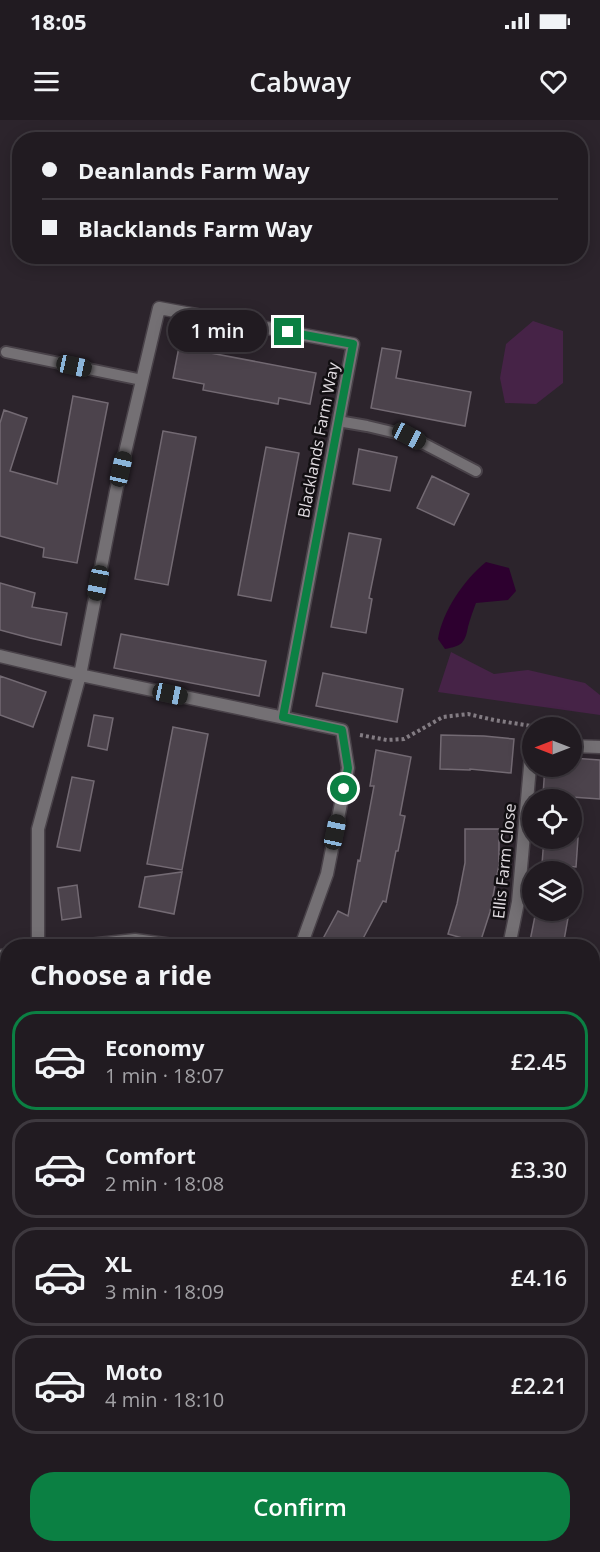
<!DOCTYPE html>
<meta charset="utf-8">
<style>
:root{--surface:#211b21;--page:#29242a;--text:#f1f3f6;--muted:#a2a1a5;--line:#3e393f;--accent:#0b8043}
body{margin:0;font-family:"Open Sans",sans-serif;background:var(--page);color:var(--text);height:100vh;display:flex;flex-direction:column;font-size:22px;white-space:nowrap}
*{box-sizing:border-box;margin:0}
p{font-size:20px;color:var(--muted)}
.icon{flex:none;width:33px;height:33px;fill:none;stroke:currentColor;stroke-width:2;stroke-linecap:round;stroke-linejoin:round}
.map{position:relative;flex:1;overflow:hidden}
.panel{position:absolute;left:0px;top:819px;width:600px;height:614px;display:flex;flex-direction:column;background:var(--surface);border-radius:24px 24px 0 0;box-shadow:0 3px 15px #0003,0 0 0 2px var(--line)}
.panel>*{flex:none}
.banner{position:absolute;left:12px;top:12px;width:576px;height:132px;border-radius:24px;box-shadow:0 3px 15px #0003,0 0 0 2px var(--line);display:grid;align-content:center;height:132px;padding:0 30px;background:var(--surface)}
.needle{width:39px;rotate:270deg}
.fabs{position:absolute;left:522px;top:597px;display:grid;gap:12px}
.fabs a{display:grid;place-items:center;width:60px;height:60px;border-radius:50%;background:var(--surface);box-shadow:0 3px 15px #0003,0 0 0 2px var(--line);font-size:30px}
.end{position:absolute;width:27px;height:27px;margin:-14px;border:8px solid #0b8043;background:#fff;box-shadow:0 0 0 3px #fff}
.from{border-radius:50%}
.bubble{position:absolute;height:42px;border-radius:21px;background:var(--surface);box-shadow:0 3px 15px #0003,0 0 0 2px var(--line);font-size:20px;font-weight:600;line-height:42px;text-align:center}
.car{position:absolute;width:18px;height:36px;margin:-18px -9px;border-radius:8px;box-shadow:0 0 4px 2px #0007;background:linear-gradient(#222 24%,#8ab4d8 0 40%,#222 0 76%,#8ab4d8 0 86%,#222 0)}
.banner b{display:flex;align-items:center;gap:21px;height:57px;font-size:22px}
.banner b+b{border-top:2px solid var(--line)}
.banner i{width:15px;height:15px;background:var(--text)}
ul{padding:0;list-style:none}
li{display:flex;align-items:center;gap:18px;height:99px;margin:0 12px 9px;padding:0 18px;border:3px solid var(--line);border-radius:24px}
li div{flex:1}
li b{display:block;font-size:22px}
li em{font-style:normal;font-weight:600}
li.active{border-color:var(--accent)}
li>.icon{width:54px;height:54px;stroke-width:1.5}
h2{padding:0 30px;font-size:27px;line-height:72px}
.cta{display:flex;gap:12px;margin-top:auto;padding:12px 30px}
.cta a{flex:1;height:69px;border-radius:24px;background:var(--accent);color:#fff;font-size:24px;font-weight:600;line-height:69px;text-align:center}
.status{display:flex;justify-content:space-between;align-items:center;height:42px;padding:0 30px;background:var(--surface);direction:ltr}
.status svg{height:16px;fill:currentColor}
header{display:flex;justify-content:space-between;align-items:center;height:78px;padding:0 30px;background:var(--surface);font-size:27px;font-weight:600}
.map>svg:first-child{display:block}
.green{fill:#462347}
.water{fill:#2d002f}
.building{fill:#4c434c;stroke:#736a73;stroke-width:1.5}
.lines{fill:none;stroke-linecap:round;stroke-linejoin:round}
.service-casing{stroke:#494249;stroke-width:14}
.minor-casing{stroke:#494249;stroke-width:15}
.trunk-casing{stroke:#494249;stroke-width:20}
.path{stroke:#837c83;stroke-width:4;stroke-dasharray:3 3;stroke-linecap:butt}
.service{stroke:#747074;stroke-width:10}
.minor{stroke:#747074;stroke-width:12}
.trunk{stroke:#d0c6d0;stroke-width:16}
.route{stroke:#0b8043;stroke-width:8}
.labels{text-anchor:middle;stroke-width:5;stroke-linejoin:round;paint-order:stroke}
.street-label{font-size:16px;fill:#e2dde2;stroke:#120f12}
</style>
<div class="status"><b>18:05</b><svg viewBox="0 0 49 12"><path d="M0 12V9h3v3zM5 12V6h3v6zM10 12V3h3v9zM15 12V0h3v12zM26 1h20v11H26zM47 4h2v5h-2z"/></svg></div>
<header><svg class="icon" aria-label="menu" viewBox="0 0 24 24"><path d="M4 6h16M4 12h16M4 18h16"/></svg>Cabway<svg class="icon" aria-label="heart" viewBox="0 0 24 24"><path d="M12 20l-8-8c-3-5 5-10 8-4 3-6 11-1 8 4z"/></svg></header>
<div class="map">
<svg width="600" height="1432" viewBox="0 0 600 1432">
<rect width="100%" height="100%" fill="#2c242c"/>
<path class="green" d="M533,201L563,211V263L536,284L505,283L500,258L506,224Z
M451,532L494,554L528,550L585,563L600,575V595L438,572Z
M0,1184H8L7,1292L0,1293Z
M110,1425H195L193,1432H107Z"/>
<path class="water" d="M486,442L509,448L516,471L508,480L476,483C473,491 470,499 468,507C465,523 462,526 445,529L438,519C443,490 464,460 486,442Z"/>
<path class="building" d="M179,227L316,253L310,284L279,278L278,284L203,270L204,264L173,258Z
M382,228L401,231L396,258L471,272L465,306L371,288Z
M73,276L108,283L77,443L43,437L44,428L0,416V303L4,290L27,298L10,351L57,364Z
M163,311L196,317L168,465L135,459Z
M266,327L299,333L271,481L238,475Z
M359,329L397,337L390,371L353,364Z
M432,356L469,374L454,405L417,388Z
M349,413L381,419L369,478L372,479L366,513L331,507Z
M0,463L35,473L32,487L67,493L61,525L30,518L0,510Z
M121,514L266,541L259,576L114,548Z
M323,553L403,569L397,602L316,586Z
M0,556L46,572L33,607L0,595Z
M94,595L113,598L107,630L88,626Z
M173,607L208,614L182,750L147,744Z
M441,615L484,616L514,619L511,653L470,649V650L440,649Z
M376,630L411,637L400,695L405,696L398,731H396L386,782L383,781L359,826H319L338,791L348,796L358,740L360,741L374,666H370Z
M572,638L600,640V679L543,675L545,646H572Z
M72,657L94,661L80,731L57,727Z
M465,709H499V745L490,792L480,823L448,814L457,784L465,743Z
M544,718H578L576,747L542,744Z
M182,752L174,794L139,787L145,757Z
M77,765L81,797L62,800L58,768Z
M536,791L568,798L563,826L530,821Z"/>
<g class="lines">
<defs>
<path id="service" d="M6,232L142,260
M338,301L367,306L409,316L476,351
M455,1425L466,1432
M582,1432L584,1425"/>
<path id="minor" d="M0,536L80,555L38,709V826
M283,597L353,224L159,188L116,371L80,555L342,610L348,648L327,754L301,826
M572,626L600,627
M80,826L135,820L180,826
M509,826L518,782L532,624
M0,836L8,835
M0,1043L8,1039
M592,1063L600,1066"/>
<path id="trunk" d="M0,1146L8,1147
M592,1228L600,1231"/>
</defs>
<use href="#service" class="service-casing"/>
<use href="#minor" class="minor-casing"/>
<use href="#trunk" class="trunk-casing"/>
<path class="path" d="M360,615L387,620L404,619L443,597L468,594L494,600L531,606
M0,1071L8,1066
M592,1155L600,1156"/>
<use href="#service" class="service"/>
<use href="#minor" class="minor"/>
<use href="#trunk" class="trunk"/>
</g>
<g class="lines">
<path class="route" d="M288,212L353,224L283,597L342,610L348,648L344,669"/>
</g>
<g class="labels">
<g class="street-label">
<text transform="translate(318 320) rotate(-79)" y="6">Blacklands Farm Way</text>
<text transform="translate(504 741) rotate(-84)" y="6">Ellis Farm Close</text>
</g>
</g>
</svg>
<div class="fabs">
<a><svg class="needle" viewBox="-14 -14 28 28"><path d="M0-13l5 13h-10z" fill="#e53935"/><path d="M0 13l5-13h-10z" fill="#a2a1a5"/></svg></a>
<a><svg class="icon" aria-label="locate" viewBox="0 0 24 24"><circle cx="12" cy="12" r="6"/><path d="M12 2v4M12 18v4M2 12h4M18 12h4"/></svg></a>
<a><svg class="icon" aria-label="layers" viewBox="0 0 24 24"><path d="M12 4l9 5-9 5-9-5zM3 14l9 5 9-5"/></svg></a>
</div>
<i class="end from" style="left:344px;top:669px"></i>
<i class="end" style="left:288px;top:212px"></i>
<div class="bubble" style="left:168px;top:190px;width:99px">1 min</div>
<i class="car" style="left:74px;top:246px;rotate:102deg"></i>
<i class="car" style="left:409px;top:316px;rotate:118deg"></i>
<i class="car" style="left:121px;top:349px;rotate:13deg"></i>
<i class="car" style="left:98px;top:463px;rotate:191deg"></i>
<i class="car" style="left:170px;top:574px;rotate:102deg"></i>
<i class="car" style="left:335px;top:712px;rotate:12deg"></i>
<div class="banner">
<b><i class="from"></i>Deanlands Farm Way</b>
<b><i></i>Blacklands Farm Way</b>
</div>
<section class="panel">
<h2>Choose a ride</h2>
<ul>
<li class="active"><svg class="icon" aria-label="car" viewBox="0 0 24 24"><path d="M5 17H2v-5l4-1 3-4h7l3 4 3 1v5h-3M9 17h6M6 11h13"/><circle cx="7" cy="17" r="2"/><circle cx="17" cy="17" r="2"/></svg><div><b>Economy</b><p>1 min · 18:07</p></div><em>£2.45</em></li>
<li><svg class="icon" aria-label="car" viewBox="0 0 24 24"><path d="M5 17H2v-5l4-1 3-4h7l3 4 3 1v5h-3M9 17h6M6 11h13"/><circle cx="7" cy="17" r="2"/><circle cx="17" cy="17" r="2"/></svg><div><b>Comfort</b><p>2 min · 18:08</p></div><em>£3.30</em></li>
<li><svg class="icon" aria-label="car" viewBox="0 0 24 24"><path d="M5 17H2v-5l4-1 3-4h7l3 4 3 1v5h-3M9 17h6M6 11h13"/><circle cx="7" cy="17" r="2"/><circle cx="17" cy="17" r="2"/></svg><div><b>XL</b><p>3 min · 18:09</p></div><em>£4.16</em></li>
<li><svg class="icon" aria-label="car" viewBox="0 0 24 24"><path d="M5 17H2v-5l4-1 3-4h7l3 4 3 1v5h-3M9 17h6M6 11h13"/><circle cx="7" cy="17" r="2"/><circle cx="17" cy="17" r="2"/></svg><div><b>Moto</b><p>4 min · 18:10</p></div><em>£2.21</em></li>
</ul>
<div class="cta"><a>Confirm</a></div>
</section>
</div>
